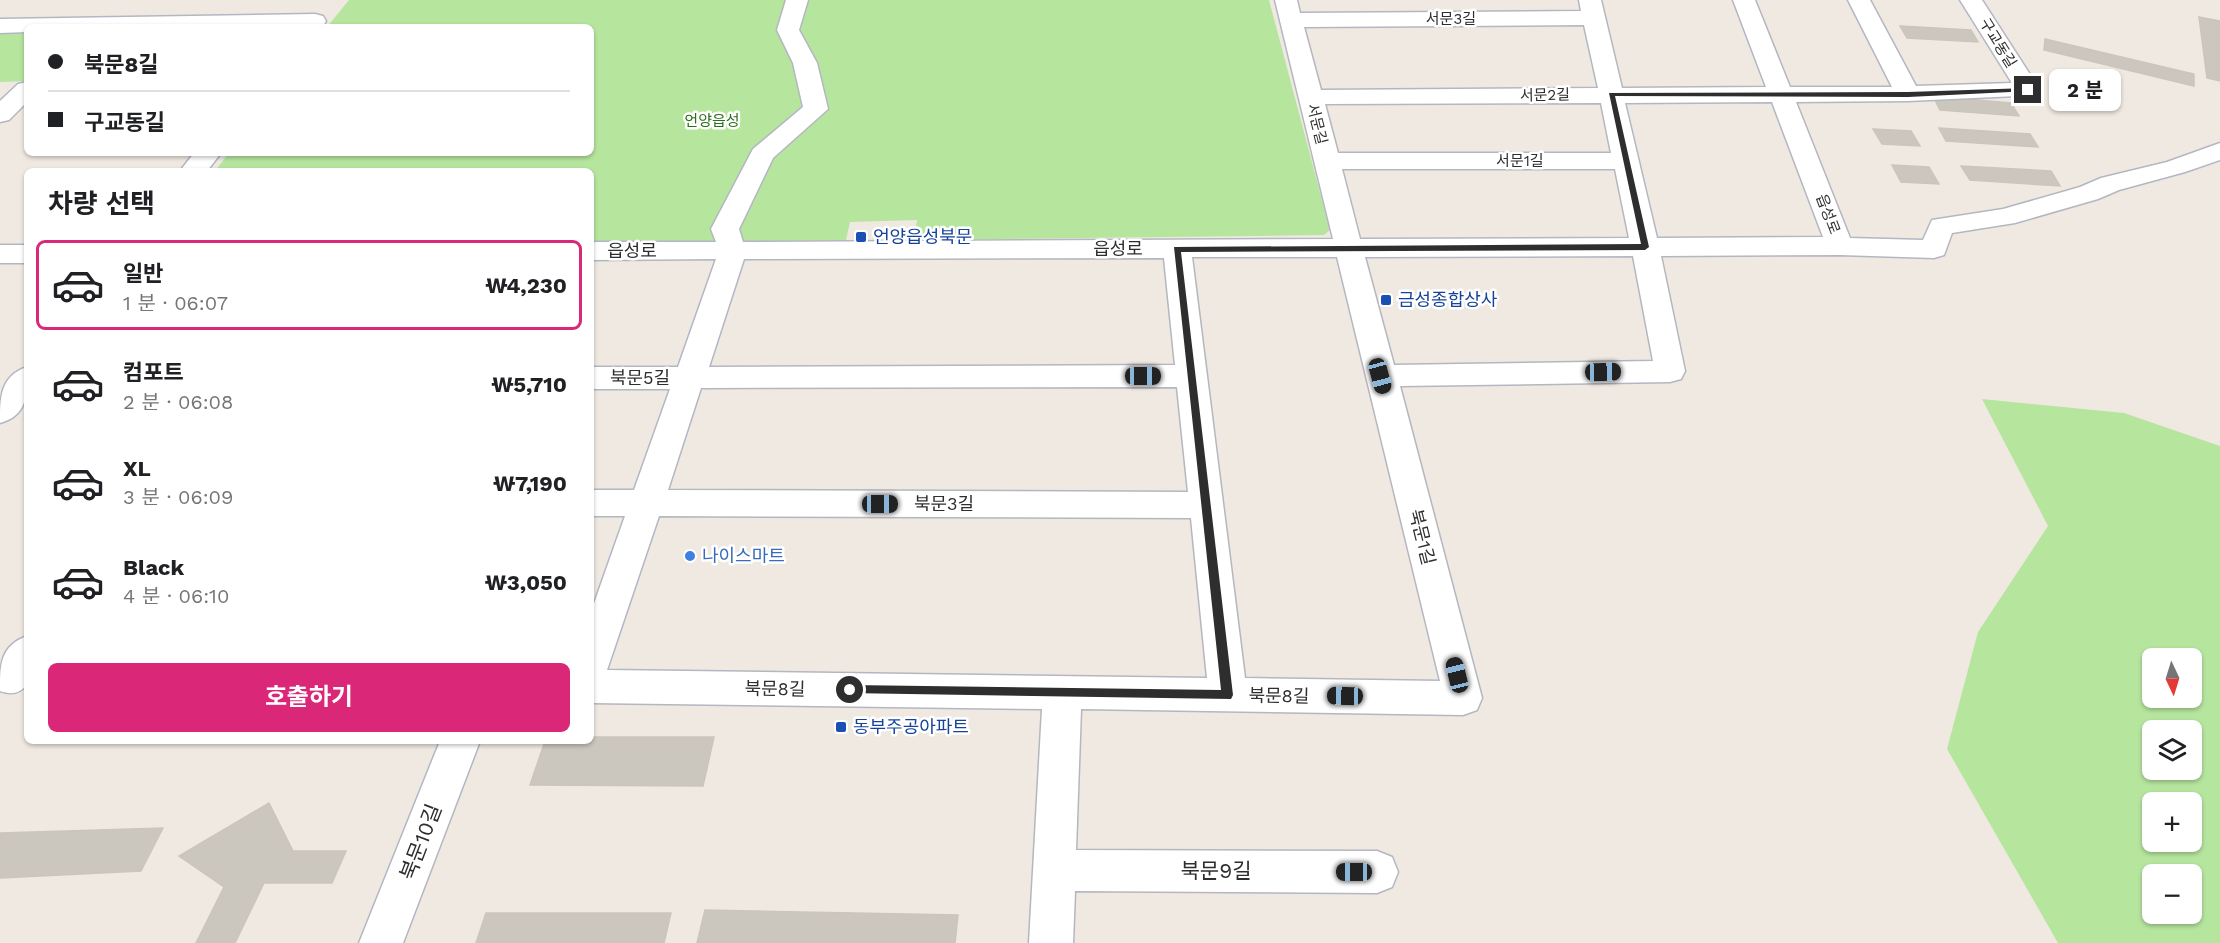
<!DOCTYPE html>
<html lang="ko">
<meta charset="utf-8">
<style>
:root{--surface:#fff;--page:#f6f6f6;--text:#202124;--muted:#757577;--line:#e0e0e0;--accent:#db2777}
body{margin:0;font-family:"Work Sans","Noto Sans KR",sans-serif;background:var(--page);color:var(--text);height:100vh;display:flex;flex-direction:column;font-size:22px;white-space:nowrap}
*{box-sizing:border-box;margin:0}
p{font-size:20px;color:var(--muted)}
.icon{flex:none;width:33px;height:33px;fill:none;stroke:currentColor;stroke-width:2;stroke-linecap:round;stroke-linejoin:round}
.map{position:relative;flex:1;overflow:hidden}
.panel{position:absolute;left:24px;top:168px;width:570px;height:576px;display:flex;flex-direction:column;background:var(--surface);border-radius:9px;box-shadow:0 2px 4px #0004}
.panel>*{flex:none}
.top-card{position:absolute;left:24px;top:24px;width:570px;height:132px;border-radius:9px;box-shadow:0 2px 4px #0004;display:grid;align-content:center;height:132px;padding:0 24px;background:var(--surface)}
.needle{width:39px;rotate:176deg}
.tools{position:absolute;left:2142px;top:648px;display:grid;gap:12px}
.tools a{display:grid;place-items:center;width:60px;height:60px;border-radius:9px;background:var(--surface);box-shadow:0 2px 4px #0004;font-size:30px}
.end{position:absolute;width:27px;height:27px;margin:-14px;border:8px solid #2e2e2e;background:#fff;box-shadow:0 0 0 3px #fff}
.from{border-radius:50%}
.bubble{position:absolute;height:42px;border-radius:9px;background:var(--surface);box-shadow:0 2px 4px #0004;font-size:20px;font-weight:700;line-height:42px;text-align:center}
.car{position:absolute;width:18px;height:36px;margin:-18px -9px;border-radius:8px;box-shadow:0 0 4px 2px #0007;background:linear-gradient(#222 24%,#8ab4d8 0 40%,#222 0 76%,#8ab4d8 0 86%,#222 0)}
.top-card b{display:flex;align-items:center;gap:21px;height:57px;font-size:22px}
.top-card b+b{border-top:2px solid var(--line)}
.top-card i{width:15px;height:15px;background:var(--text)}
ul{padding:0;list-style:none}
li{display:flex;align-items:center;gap:18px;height:90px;margin:0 12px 9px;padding:0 12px;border:3px solid transparent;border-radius:9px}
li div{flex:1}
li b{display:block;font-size:22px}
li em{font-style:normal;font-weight:700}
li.on{border-color:var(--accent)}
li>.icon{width:54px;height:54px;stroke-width:1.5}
h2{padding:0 24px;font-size:27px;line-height:72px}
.cta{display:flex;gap:12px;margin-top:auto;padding:12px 24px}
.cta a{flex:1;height:69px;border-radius:9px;background:var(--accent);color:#fff;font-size:24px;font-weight:700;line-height:69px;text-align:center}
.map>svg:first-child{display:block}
.green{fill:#b6e59e;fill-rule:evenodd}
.building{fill:#cbc7bf;stroke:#cbc5ba;stroke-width:1.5}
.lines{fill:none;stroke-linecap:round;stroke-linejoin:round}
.minor-casing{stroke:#b4b7c1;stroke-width:3}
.minor{fill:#fff;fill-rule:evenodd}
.route{fill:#2e2e2e}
.transit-dot{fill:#1a4fb4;stroke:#fff;stroke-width:2}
.shop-dot{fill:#3f7fe0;stroke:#fff;stroke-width:2}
.labels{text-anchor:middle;stroke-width:5;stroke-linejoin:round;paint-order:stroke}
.far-street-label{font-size:15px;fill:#2e2e2e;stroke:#fff}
.far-park-label{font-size:15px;fill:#2c6e1b;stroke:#fff}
.transit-label{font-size:18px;fill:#164399;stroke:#fff;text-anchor:start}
.street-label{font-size:18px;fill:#2e2e2e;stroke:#fff}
.shop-label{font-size:18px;fill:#366cbe;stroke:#fff;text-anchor:start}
.near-street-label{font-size:21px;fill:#2e2e2e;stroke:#fff}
</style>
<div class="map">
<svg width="2220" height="943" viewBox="0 0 2220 943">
<rect width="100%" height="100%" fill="#efe9e1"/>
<path class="green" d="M349,0H1269L1330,230L1324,235L914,240L917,220L850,222L846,240L591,244V171H215L229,153H591V27H327Z
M27,32V81L0,82V33Z
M1982,399L2124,413L2220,446V943H2058L1947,749L1978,632L2048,526ZM2192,658V698H2152V658ZM2192,730V770H2152V730ZM2192,802V842H2152V802ZM2192,874V914H2152V874Z"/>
<path class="building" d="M2199,17L2220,21V81L2207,78Z
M1900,26L1971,30L1978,42L1907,38Z
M2045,39L2194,74V86L2044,50Z
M1933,96L2011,103L2019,116L1940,110Z
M1939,128L2030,134L2038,147L1946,141Z
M1873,129L1911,131L1920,146L1882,144Z
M1892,165L1929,167L1939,184L1901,182Z
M1961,166L2051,171L2060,186L1970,180Z
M591,737H714L703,786L530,785L545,741H591Z
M269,803L293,851H346L332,883H264L235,943H196L224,887L179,856Z
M163,828L141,871L0,878V833Z
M705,910L958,915L955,943H697Z
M486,913H671L664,943H476Z"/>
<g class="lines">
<defs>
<path id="minor" d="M786,0H808L799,30L817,63L828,109L773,158L739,229L743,242L1333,239L1275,0H1297L1300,13L1581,11L1579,0H1601L1622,88L1766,87L1733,0H1755L1790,87H1892L1848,0H1870L1916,86L2012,83L1960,0H1982L2040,90L2037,95L1908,101L1796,102L1850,238L1923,240L1932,220L2003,209L2080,187L2101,178L2167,162L2220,143V160L2185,172L2119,190L2098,199L2015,223L1952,233L1944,255L1934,258L1840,255L1661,256L1685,371L1681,379L1670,382L1400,386L1482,698L1477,710L1463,715L1081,709L1076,850L1377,851L1392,857L1398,872L1392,887L1377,893L1075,891L1073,943H1029L1042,709L591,703V612L625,516H591V490H634L670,389H591V367H678L716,259L591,260V242H716L711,229L753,149L803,107L793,63L777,30ZM1584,25L1598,88L1321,90L1304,27ZM1772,102L1823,237L1657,238L1625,103ZM1601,103L1611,153H1338L1325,104ZM1342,169H1615L1629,238L1360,239ZM1633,256L1653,361L1394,365L1365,257ZM1192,257H1337L1440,681L1245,678ZM1164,258L1175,365L709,367L744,259ZM1177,387L1188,492L668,490L701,388ZM659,516L1191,518L1207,678L607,670Z
M315,14L323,16L326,21L323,26L27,27V32L0,33V19Z
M27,82V102L9,120L0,122V101L18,84Z
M194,153H221L207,171H180Z
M0,245H27V263H0Z
M27,367C27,392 29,415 0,423C0,398 0,376 27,367Z
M27,636V684C20,694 11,695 0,691C0,665 0,646 27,636Z
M440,741H480L403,943H359Z"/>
</defs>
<use href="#minor" class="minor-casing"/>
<use href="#minor" class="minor"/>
</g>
<path class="route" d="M2028,88L2031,91L1908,97L1615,96L1649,247L1645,250L1181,252L1233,695L1231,699L846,693V686L850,685L1221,690L1174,247L1641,244L1609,93L1908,92Z"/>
<g class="transit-dot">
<rect x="855" y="231" width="12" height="12" rx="3"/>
<rect x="1380" y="294" width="12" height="12" rx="3"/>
<rect x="835" y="721" width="12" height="12" rx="3"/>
</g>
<circle class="shop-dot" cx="690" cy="556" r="6"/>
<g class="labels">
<g class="far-street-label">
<text x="1451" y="24">서문3길</text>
<text transform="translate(1998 43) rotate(58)" y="5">구교동길</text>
<text transform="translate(1545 95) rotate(-1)" y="5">서문2길</text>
<text transform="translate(1317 124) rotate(76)" y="5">서문길</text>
<text x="1520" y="166">서문1길</text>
<text transform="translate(1828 214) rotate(69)" y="5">읍성로</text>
</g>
<g class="far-park-label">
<text x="712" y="126">언양읍성</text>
</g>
<g class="transit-label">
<text x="873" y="243">언양읍성북문</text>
<text x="1398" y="306">금성종합상사</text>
<text x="853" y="733">동부주공아파트</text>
</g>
<g class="street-label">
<text x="1118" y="255">읍성로</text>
<text x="632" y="257">읍성로</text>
<text x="640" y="384">북문5길</text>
<text x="944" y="510">북문3길</text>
<text transform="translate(1422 537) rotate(76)" y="6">북문1길</text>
<text transform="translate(775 689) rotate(1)" y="6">북문8길</text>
<text transform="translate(1279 696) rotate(1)" y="6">북문8길</text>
</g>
<g class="shop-label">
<text x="702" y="562">나이스마트</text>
</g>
<g class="near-street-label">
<text transform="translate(421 842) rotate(-69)" y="7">북문10길</text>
<text x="1216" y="878">북문9길</text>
</g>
</g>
</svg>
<div class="tools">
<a><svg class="needle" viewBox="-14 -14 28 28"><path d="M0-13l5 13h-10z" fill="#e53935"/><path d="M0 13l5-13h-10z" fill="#757577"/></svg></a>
<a><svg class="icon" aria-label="layers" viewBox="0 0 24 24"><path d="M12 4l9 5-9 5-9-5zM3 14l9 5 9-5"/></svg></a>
<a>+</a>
<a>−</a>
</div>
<i class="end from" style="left:850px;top:690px"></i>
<i class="end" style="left:2028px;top:90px"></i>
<div class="bubble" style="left:2049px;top:69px;width:72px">2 분</div>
<i class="car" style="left:1603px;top:372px;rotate:89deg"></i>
<i class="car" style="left:1143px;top:376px;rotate:90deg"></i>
<i class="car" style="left:1380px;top:376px;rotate:165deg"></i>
<i class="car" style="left:880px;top:504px;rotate:90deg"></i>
<i class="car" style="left:1457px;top:675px;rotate:346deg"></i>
<i class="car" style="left:1345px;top:696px;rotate:271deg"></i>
<i class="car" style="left:1354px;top:872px;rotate:270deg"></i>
<div class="top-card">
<b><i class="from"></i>북문8길</b>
<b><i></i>구교동길</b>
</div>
<section class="panel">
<h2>차량 선택</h2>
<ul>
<li class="on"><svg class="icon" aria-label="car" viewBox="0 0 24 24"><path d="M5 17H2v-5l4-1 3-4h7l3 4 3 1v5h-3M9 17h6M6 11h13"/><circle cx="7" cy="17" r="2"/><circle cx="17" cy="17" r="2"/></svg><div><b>일반</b><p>1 분 · 06:07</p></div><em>₩4,230</em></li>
<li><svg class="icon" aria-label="car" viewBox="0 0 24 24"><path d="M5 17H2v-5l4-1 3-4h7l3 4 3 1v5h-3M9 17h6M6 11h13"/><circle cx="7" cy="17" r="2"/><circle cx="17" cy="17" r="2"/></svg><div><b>컴포트</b><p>2 분 · 06:08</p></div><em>₩5,710</em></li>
<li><svg class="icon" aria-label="car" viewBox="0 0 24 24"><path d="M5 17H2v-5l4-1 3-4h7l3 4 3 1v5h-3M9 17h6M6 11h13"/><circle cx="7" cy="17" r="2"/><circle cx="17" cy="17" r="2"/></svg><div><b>XL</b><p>3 분 · 06:09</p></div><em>₩7,190</em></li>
<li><svg class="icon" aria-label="car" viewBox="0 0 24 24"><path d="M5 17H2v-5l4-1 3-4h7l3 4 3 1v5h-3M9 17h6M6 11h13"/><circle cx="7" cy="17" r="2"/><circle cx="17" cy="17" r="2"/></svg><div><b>Black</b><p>4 분 · 06:10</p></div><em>₩3,050</em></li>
</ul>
<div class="cta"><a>호출하기</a></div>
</section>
</div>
